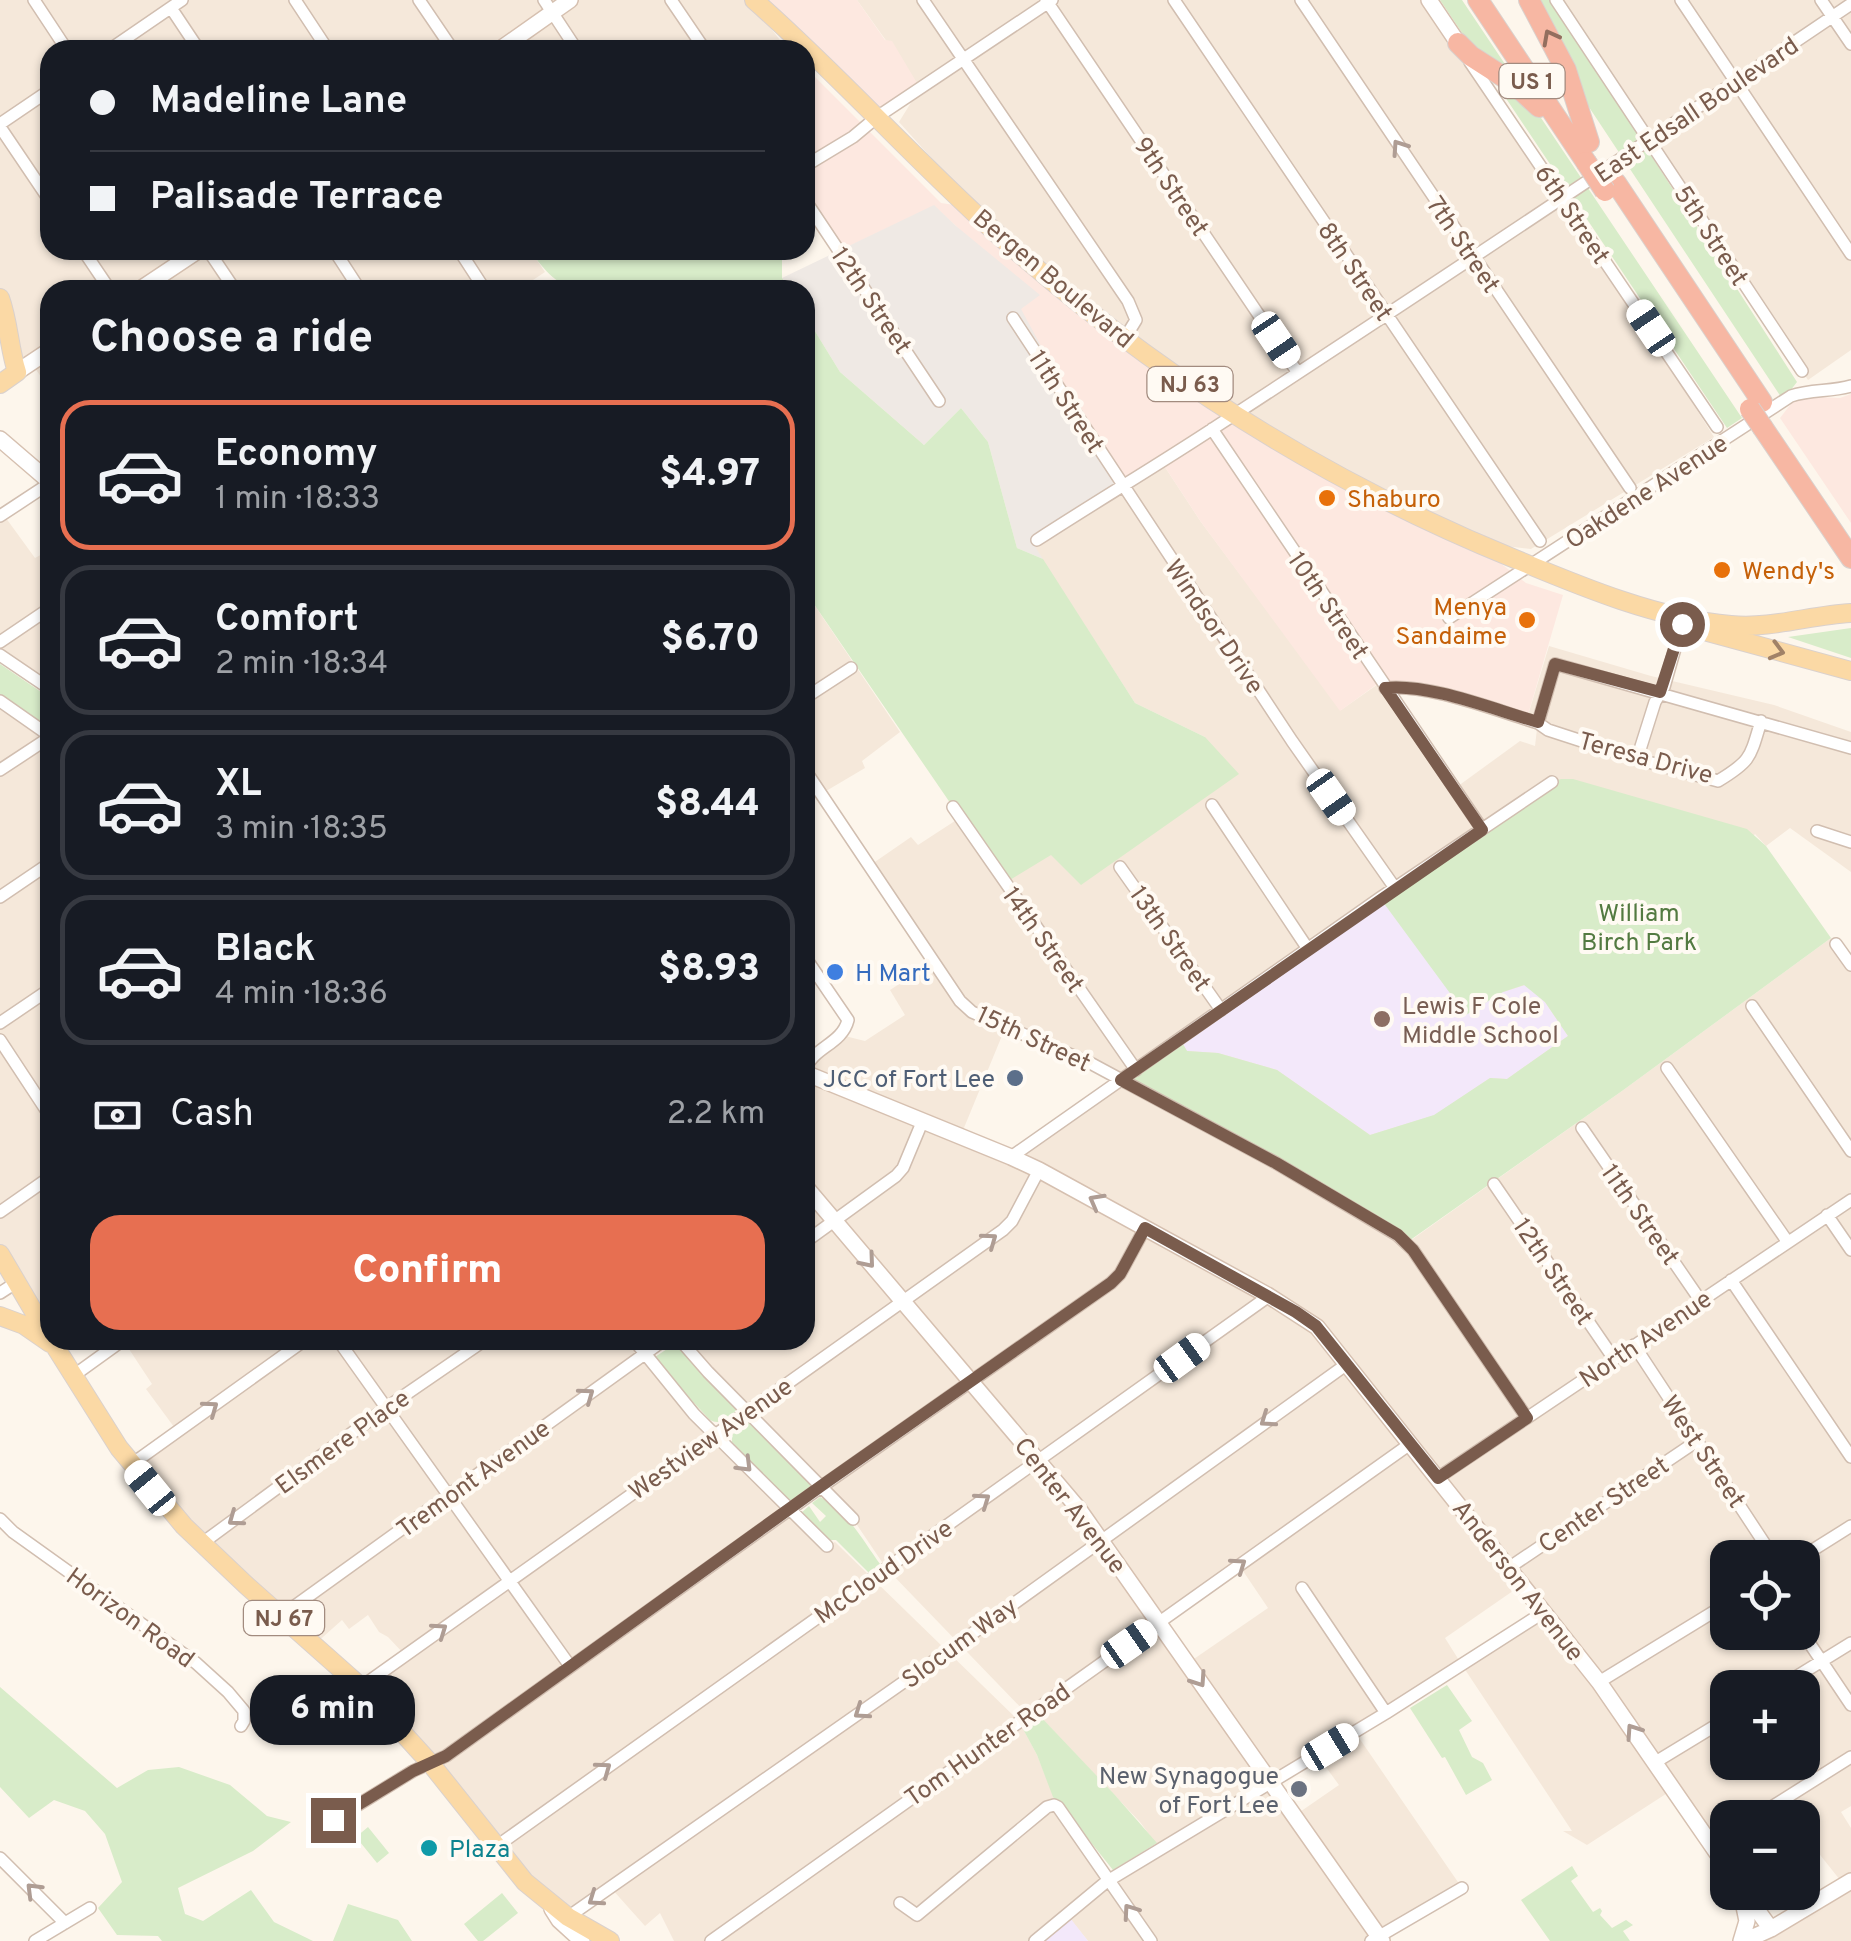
<!DOCTYPE html>
<meta charset="utf-8">
<style>
:root{--surface:#171b24;--page:#242831;--text:#f1f3f6;--muted:#9ea1a6;--line:#363941;--accent:#e76f51}
body{margin:0;font-family:Overpass,sans-serif;background:var(--page);color:var(--text);height:100vh;display:flex;flex-direction:column;font-size:38px;white-space:nowrap}
*{box-sizing:border-box;margin:0}
p{font-size:32px;color:var(--muted)}
.icon{flex:none;width:55px;height:55px;fill:none;stroke:currentColor;stroke-width:2;stroke-linecap:round;stroke-linejoin:round}
.map{position:relative;flex:1;overflow:hidden}
.sheet{position:absolute;left:40px;top:280px;width:775px;height:1070px;display:flex;flex-direction:column;background:var(--surface);border-radius:30px;box-shadow:0 2px 8px #0004}
.sheet>*{flex:none}
.banner{position:absolute;left:40px;top:40px;width:775px;height:220px;border-radius:30px;box-shadow:0 2px 8px #0004;display:grid;align-content:center;height:220px;padding:0 50px;background:var(--surface)}
.controls{position:absolute;left:1710px;top:1540px;display:grid;gap:20px}
.controls a{display:grid;place-items:center;width:110px;height:110px;border-radius:20px;background:var(--surface);box-shadow:0 2px 8px #0004;font-size:50px}
.end{position:absolute;width:45px;height:45px;margin:-22px;border:12px solid #7a5c4d;background:#fff;box-shadow:0 0 0 5px #fff}
.from{border-radius:50%}
.bubble{position:absolute;height:70px;border-radius:30px;background:var(--surface);box-shadow:0 2px 8px #0004;font-size:32px;font-weight:800;line-height:70px;text-align:center}
.car{position:absolute;width:30px;height:60px;margin:-30px -15px;border-radius:12px;box-shadow:0 0 8px 2px #0007;background:linear-gradient(#fff 24%,#345 0 40%,#fff 0 76%,#345 0 86%,#fff 0)}
.banner b{display:flex;align-items:center;gap:35px;height:95px;font-size:38px}
.banner b+b{border-top:2px solid var(--line)}
.banner i{width:25px;height:25px;background:var(--text)}
ul{padding:0;list-style:none}
li{display:flex;align-items:center;gap:30px;height:150px;margin:0 20px 15px;padding:0 30px;border:5px solid var(--line);border-radius:30px}
li div{flex:1}
li b{display:block;font-size:38px}
li em{font-style:normal;font-weight:800}
li.on{border-color:var(--accent)}
li>.icon{width:90px;height:90px;stroke-width:1.5}
h2{padding:0 50px;font-size:45px;line-height:120px}
.pay{display:flex;align-items:center;gap:25px;height:110px;padding:0 50px;font-size:38px}
.pay p{margin-inline-start:auto}
.action{display:flex;gap:20px;margin-top:auto;padding:20px 50px}
.action a{flex:1;height:115px;border-radius:30px;background:var(--accent);color:#fff;font-size:40px;font-weight:800;line-height:115px;text-align:center}
.map>svg:first-child{display:block}
.residential{fill:#f5e8da;fill-rule:evenodd}
.commercial{fill:#fde8e0}
.industrial{fill:#efe9e4}
.education{fill:#f3e8fa}
.green{fill:#d8ecc9}
.lines{fill:none;stroke-linecap:round;stroke-linejoin:round}
.street-casing{stroke:#d1beb0;stroke-width:14}
.secondary-casing{stroke:#d6c0b0;stroke-width:18}
.primary-casing{stroke:#dad1cd;stroke-width:20}
.highway-casing{stroke:#dad1cd;stroke-width:22}
.street{stroke:#fff;stroke-width:11}
.secondary{stroke:#fff;stroke-width:15}
.primary{stroke:#fbd9a5;stroke-width:18}
.highway{stroke:#f7b7a3;stroke-width:20}
.highway-bridge-casing{stroke:#dad1cd;stroke-width:22;stroke-linecap:butt}
.highway-bridge{stroke:#f7b7a3;stroke-width:20}
.oneway{stroke:#936e5e}
.oneway2{stroke:#af9d94}
.oneway3{stroke:#a18267}
.route{stroke:#7a5c4d;stroke-width:12}
.food-dot{fill:#e8710a;stroke:#fffaf3;stroke-width:4}
.shop-dot{fill:#3f7fe0;stroke:#fffaf3;stroke-width:4}
.education-dot{fill:#8d6e63;stroke:#fffaf3;stroke-width:4}
.service-dot{fill:#5c6f8a;stroke:#fffaf3;stroke-width:4}
.worship-dot{fill:#6b7280;stroke:#fffaf3;stroke-width:4}
.culture-dot{fill:#0f9aa8;stroke:#fffaf3;stroke-width:4}
.labels{text-anchor:middle;stroke-width:8;stroke-linejoin:round;paint-order:stroke}
.shield{fill:#fffaf3;stroke:#a28b7f;stroke-width:2.5}
.shield-label{font-size:22px;font-weight:bold;fill:#7a5c4d}
.street-label{font-size:25px;fill:#7a5c4d;stroke:#fffaf3}
.food-label{font-size:25px;fill:#c56008;stroke:#fffaf3;text-anchor:start}
.park-label{font-size:25px;fill:#537a41;stroke:#fffaf3}
.shop-label{font-size:25px;fill:#366cbe;stroke:#fffaf3;text-anchor:start}
.education-label{font-size:25px;fill:#785e54;stroke:#fffaf3;text-anchor:start}
.service-label{font-size:25px;fill:#4e5e75;stroke:#fffaf3;text-anchor:end}
.worship-label{font-size:25px;fill:#5b616d;stroke:#fffaf3;text-anchor:end}
.culture-label{font-size:25px;fill:#0d838f;stroke:#fffaf3;text-anchor:start}
</style>
<div class="map">
<svg width="1851" height="1941" viewBox="0 0 1851 1941">
<rect width="100%" height="100%" fill="#fdf6ec"/>
<path class="residential" d="M0,0H34L36,3L41,0H749L786,48L782,50H50V250H530L545,272L518,290H50V389L31,363L17,372L0,298Z
M857,0H1429L1563,198L1714,437L1531,549L1473,542L1380,498L1082,305L944,172L899,122L920,88Z
M1556,0H1851V350L1808,380Z
M1161,461L1201,522L1341,710L1381,682L1454,789L1520,741L1535,746L1537,729L1525,725L1549,646L1651,676L1774,705L1851,732V872L1790,828L1766,846L1755,834L1407,1243L1622,1091L1831,938L1851,965V1806L1841,1812L1851,1828V1941H1744L1844,1885L1809,1841L1803,1845L1802,1818H1728L1727,1834L1710,1845L1672,1790L1587,1845L1563,1831H1572L1462,1665L1355,1732L1462,1888L1371,1941H1088L1067,1915L1035,1941H674L660,1913L645,1926L611,1888L568,1917L361,1687L405,1655L388,1637L379,1632L368,1615L349,1629L342,1620L314,1645L132,1464L177,1431L146,1389L152,1384L123,1340H634L670,1387L826,1546L835,1542L1019,1721L1037,1755L1058,1807L1109,1880L1160,1849L1140,1822L1035,1711L1028,1715L886,1568L853,1519L680,1340H805V1069L841,1035L865,1041L905,1015L890,990L933,962L869,866L911,837L918,845L961,817L1205,737L1135,703L1033,545ZM1006,1026L1120,1080L1012,1156L961,1135ZM1728,1558H1802V1632H1728ZM1239,1565L1268,1608L1188,1663L1160,1622ZM1523,1584L1544,1612L1462,1665L1445,1638ZM1728,1688H1802V1762H1728ZM1317,1755L1339,1785L1294,1816L1271,1783Z
M3,514L35,558L46,552L50,558V689L0,655V516Z
M805,591L900,732L862,761L865,768L821,794L805,770Z
M0,701L50,736V1304L36,1314L0,1254Z"/>
<path class="commercial" d="M757,0H857L885,40L892,41L920,88L878,108Z
M805,67L941,203L968,207L1233,415L1473,542L1526,583L1563,595L1525,725L1429,694L1380,682L1340,711L1201,522L1161,461L1121,485L1019,309L956,226L934,206L839,251L805,200Z
M1851,394V523L1780,418L1797,396L1840,398Z"/>
<path class="industrial" d="M934,205L956,226L1040,295L1021,309L1118,488L1034,545L1043,559L1017,548L988,442L961,408L924,445L840,372L805,315V290H790L782,278Z"/>
<path class="education" d="M1380,898L1503,992L1525,985L1545,1002L1568,1036L1507,1079L1490,1078L1435,1115L1370,1135L1277,1070L1218,1053L1187,1051L1180,1039Z
M1067,1914L1088,1941H1035Z"/>
<path class="green" d="M1440,0H1462L1742,418L1727,428Z
M1518,0H1551L1797,382L1783,400Z
M530,250H782V278L790,290H601L599,288C567,297 547,275 530,250Z
M805,315L840,372L924,445L961,408L988,442L1017,548L1043,559L1135,703L1205,737L1239,774L1081,885L1051,855L1005,883L805,591Z
M1851,628V658L1788,637Z
M0,664L50,698V709L46,714L50,718V729L0,695Z
M1561,779H1573L1747,829L1766,846L1831,938L1622,1091L1406,1243L1121,1080L1180,1039L1187,1051L1218,1053L1277,1070L1370,1135L1434,1115L1490,1078L1507,1079L1568,1036L1545,1002L1524,985L1503,992L1466,1015L1380,898L1552,782Z
M676,1343L737,1408C733,1417 720,1426 710,1420L656,1362L655,1357Z
M746,1422H750L808,1480L811,1488L793,1501L789,1500L732,1442V1435Z
M820,1497C846,1509 864,1542 880,1564L869,1573L836,1540H828L801,1513L809,1506L820,1522L826,1516L812,1503Z
M1447,1685L1472,1721L1459,1730L1472,1757L1483,1763L1492,1780L1466,1795L1445,1757L1442,1758L1410,1708Z
M0,1687L117,1788L148,1770L179,1767L230,1785L267,1816L291,1822L253,1851L178,1888L185,1914L203,1921L251,1890L274,1922L313,1941H162L158,1936L117,1935L98,1908L122,1882L105,1834L85,1811L54,1800L29,1818L0,1787Z
M1040,1716L1114,1794L1157,1843L1113,1870L1061,1805L1053,1797L1037,1755L1023,1729Z
M368,1827L389,1853L377,1863L356,1837Z
M1572,1866L1578,1876L1571,1881L1593,1912L1600,1908L1602,1911L1600,1915L1612,1928L1626,1920L1633,1925L1623,1931L1630,1941H1550L1521,1900Z
M502,1893L518,1913L483,1941H478L464,1924Z
M348,1904L398,1920L412,1941H333Z"/>
<g class="lines">
<defs>
<path id="street" d="M34,0L67,50
M295,0L328,50
M419,0L453,50
M544,0L577,50
M671,0L705,50
M923,0L1128,301L1136,320L1125,338
M1046,0L1298,373
M1174,0L1540,541
M1301,0L1630,488
M1556,0L1802,371
M1681,0L1851,254
M1821,0L1851,44
M171,8L199,50
M109,50L182,0
M1470,62L1717,427
M0,124L50,90
M0,127L50,201
M805,166L853,137L877,117L1052,0
M805,200L939,401
M83,250L110,290
M208,250L235,290
M334,250L360,290
M459,250L485,290
M1013,318L1292,741L1395,888
M1212,429L1482,829
M0,516L50,483
M1037,540C1097,501 1158,465 1217,426C1430,287 1641,146 1851,4
M1449,618L1791,396C1811,389 1831,392 1851,386
M0,642L50,608
M0,655L50,689
M1385,688C1428,683 1495,710 1538,723L1548,730L1637,759L1718,781C1751,761 1750,758 1761,721
M805,698L851,668
M0,701L50,736
M1538,723L1555,664L1851,748
M1637,759L1655,702L1664,687L1682,624
M0,770L50,737
M805,770L960,1001L972,1012L1092,1064L1276,1163L1397,1235L1413,1250L1527,1418
M1212,805L1308,949
M953,807L1136,1070
M1817,831L1851,842
M1120,867L1221,1010
M0,897L50,863
M1836,944L1851,965
M805,957L848,1020C842,1044 814,1047 805,1069
M1752,1006L1851,1151
M0,1023L50,989
M0,1040L50,1116
M1667,1068L1787,1241
M1582,1128L1700,1300
M1011,1157L1380,898L1552,782
M1494,1184L1614,1359
M0,1212L50,1177
M1827,1215L1851,1250
M805,1242L896,1176L903,1168L923,1120
M1731,1280L1851,1457
M0,1293L17,1282
M338,1340L570,1666
M634,1340L694,1414L827,1546
M680,1340L708,1372L853,1519
M1634,1345L1774,1558
M73,1376L123,1340
M132,1464L305,1340
M1439,1477L1851,1200
M0,1519L13,1532L196,1663L228,1692L244,1711V1721L241,1726
M201,1544L386,1408L485,1340
M1800,1558L1851,1526
M1510,1567L1697,1441
M1302,1588L1386,1713
M281,1616L664,1340
M1802,1632L1851,1705
M1599,1682L1728,1603
M361,1687L1003,1230L1012,1221L1039,1170
M1778,1688L1851,1643
M1654,1763L1728,1718
M1754,1818L1851,1757
M327,1824L413,1771L446,1756L821,1487L1111,1283L1120,1274L1145,1228
M1710,1845L1728,1834
M497,1846L1269,1296
M0,1858L65,1923
M900,1903L917,1915L1047,1807L1054,1805L1058,1807L1151,1941
M568,1917L948,1651L1347,1364
M35,1941L90,1908
M711,1941L1410,1444
M1035,1941L1106,1882L1386,1713L1544,1612
M1371,1941L1462,1888"/>
<path id="secondary" d="M1429,0L1458,43
M499,50L570,0
M139,290L199,250
M17,372L50,350
M0,439L50,482
M805,1073L1011,1157L1039,1170L1269,1296L1317,1327L1599,1682L1728,1869
M805,1186L1078,1508L1382,1941
M1744,1892L1771,1929
M552,1909L559,1920L582,1941
M1741,1941L1747,1921L1741,1892
M1744,1941L1771,1929L1851,1881"/>
<path id="primary" d="M754,0C837,73 911,156 994,231C1148,370 1323,481 1515,559C1582,587 1659,619 1731,625C1771,629 1811,615 1851,613
M0,298C9,323 9,348 17,372L0,384
M1708,632L1851,671
M0,1254L50,1339
M0,1316L24,1325L50,1343
M51,1340L119,1448L184,1526L246,1585L361,1687L431,1764L525,1882L568,1917L610,1941"/>
<path id="highway" d="M1478,0L1586,162
M1529,0L1566,70L1589,142
M1458,43L1471,56L1513,83L1539,107
M1616,183L1762,402
M1763,428L1851,558"/>
</defs>
<use href="#street" class="street-casing"/>
<use href="#secondary" class="secondary-casing"/>
<use href="#primary" class="primary-casing"/>
<use href="#highway" class="highway-casing"/>
<use href="#street" class="street"/>
<use href="#secondary" class="secondary"/>
<use href="#primary" class="primary"/>
<use href="#highway" class="highway"/>
<defs>
<path id="highway-bridge" d="M1586,162L1605,191
M1750,409L1763,428"/>
</defs>
<use href="#highway-bridge" class="highway-bridge-casing"/>
<use href="#highway-bridge" class="highway-bridge"/>
</g>
<defs><path id="oneway-chevron" d="M-2-3.5L2.5 0L-2 3.5" fill="none" stroke-width="1.6" stroke-linecap="round" stroke-linejoin="round" transform="scale(2.5)"/></defs>
<use class="oneway" href="#oneway-chevron" transform="translate(1550 37) rotate(-118)"/>
<g class="oneway2">
<use href="#oneway-chevron" transform="translate(1399 147) rotate(-124)"/>
<use href="#oneway-chevron" transform="translate(1096 1201) rotate(-151)"/>
<use href="#oneway-chevron" transform="translate(990 1240) rotate(-36)"/>
<use href="#oneway-chevron" transform="translate(868 1261) rotate(50)"/>
<use href="#oneway-chevron" transform="translate(587 1395) rotate(-36)"/>
<use href="#oneway-chevron" transform="translate(211 1408) rotate(-36)"/>
<use href="#oneway-chevron" transform="translate(1267 1420) rotate(145)"/>
<use href="#oneway-chevron" transform="translate(745 1465) rotate(45)"/>
<use href="#oneway-chevron" transform="translate(983 1500) rotate(-35)"/>
<use href="#oneway-chevron" transform="translate(235 1519) rotate(144)"/>
<use href="#oneway-chevron" transform="translate(1239 1565) rotate(-35)"/>
<use href="#oneway-chevron" transform="translate(440 1630) rotate(-35)"/>
<use href="#oneway-chevron" transform="translate(1199 1680) rotate(56)"/>
<use href="#oneway-chevron" transform="translate(861 1712) rotate(145)"/>
<use href="#oneway-chevron" transform="translate(1633 1731) rotate(-124)"/>
<use href="#oneway-chevron" transform="translate(604 1769) rotate(-36)"/>
<use href="#oneway-chevron" transform="translate(33 1890) rotate(-135)"/>
<use href="#oneway-chevron" transform="translate(595 1899) rotate(145)"/>
<use href="#oneway-chevron" transform="translate(1130 1911) rotate(-125)"/>
</g>
<use class="oneway3" href="#oneway-chevron" transform="translate(1777 651) rotate(15)"/>
<g class="lines">
<path class="route" d="M333,1820L413,1771L446,1756L821,1486L1111,1283L1120,1274L1145,1228L1296,1312L1316,1326L1438,1478L1527,1418L1413,1250L1398,1235L1276,1163L1121,1080L1482,830L1385,688C1429,683 1495,710 1538,722L1555,664L1660,692L1682,624"/>
</g>
<g class="food-dot">
<circle cx="1327" cy="498" r="10"/>
<circle cx="1722" cy="570" r="10"/>
<circle cx="1527" cy="620" r="10"/>
</g>
<circle class="shop-dot" cx="835" cy="972" r="10"/>
<circle class="education-dot" cx="1382" cy="1019" r="10"/>
<circle class="service-dot" cx="1015" cy="1078" r="10"/>
<circle class="worship-dot" cx="1299" cy="1789" r="10"/>
<circle class="culture-dot" cx="429" cy="1848" r="10"/>
<g class="labels">
<g class="shield">
<rect x="1499.5" y="64" width="65" height="34" rx="8"/>
<rect x="1147.5" y="367" width="85" height="34" rx="8"/>
<rect x="244" y="1601" width="80" height="34" rx="8"/>
</g>
<g class="shield-label">
<text x="1532" y="89">US 1</text>
<text x="1190" y="392">NJ 63</text>
<text x="284" y="1626">NJ 67</text>
</g>
<g class="street-label">
<text transform="translate(1696 109) rotate(-34)" y="9">East Edsall Boulevard</text>
<text transform="translate(1172 186) rotate(56)" y="9">9th Street</text>
<text transform="translate(1573 214) rotate(56)" y="9">6th Street</text>
<text transform="translate(1712 235) rotate(57)" y="9">5th Street</text>
<text transform="translate(1464 244) rotate(56)" y="9">7th Street</text>
<text transform="translate(1356 271) rotate(56)" y="9">8th Street</text>
<text transform="translate(1054 278) rotate(40)" y="9">Bergen Boulevard</text>
<text transform="translate(872 300) rotate(56)" y="9">12th Street</text>
<text transform="translate(1067 401) rotate(57)" y="9">11th Street</text>
<text transform="translate(1646 491) rotate(-33)" y="9">Oakdene Avenue</text>
<text transform="translate(1329 605) rotate(56)" y="9">10th Street</text>
<text transform="translate(1215 626) rotate(56)" y="9">Windsor Drive</text>
<text transform="translate(1646 757) rotate(15)" y="9">Teresa Drive</text>
<text transform="translate(1171 938) rotate(55)" y="9">13th Street</text>
<text transform="translate(1044 939) rotate(55)" y="9">14th Street</text>
<text transform="translate(1034 1038) rotate(25)" y="9">15th Street</text>
<text transform="translate(1641 1214) rotate(55)" y="9">11th Street</text>
<text transform="translate(1554 1271) rotate(56)" y="9">12th Street</text>
<text transform="translate(1645 1338) rotate(-34)" y="9">North Avenue</text>
<text transform="translate(710 1438) rotate(-35)" y="9">Westview Avenue</text>
<text transform="translate(342 1441) rotate(-36)" y="9">Elsmere Place</text>
<text transform="translate(1704 1451) rotate(56)" y="9">West Street</text>
<text transform="translate(473 1478) rotate(-36)" y="9">Tremont Avenue</text>
<text transform="translate(1603 1504) rotate(-34)" y="9">Center Street</text>
<text transform="translate(1071 1505) rotate(52)" y="9">Center Avenue</text>
<text transform="translate(883 1571) rotate(-35)" y="9">McCloud Drive</text>
<text transform="translate(1519 1580) rotate(52)" y="9">Anderson Avenue</text>
<text transform="translate(131 1617) rotate(36)" y="9">Horizon Road</text>
<text transform="translate(959 1642) rotate(-36)" y="9">Slocum Way</text>
<text transform="translate(987 1744) rotate(-35)" y="9">Tom Hunter Road</text>
</g>
<g class="food-label">
<text x="1347" y="507">Shaburo</text>
<text x="1742" y="579">Wendy's</text>
<text x="1507" y="615" text-anchor="end">Menya<tspan x="1507" dy="29">Sandaime</tspan></text>
</g>
<g class="park-label">
<text x="1639" y="921">William<tspan x="1639" dy="29">Birch Park</tspan></text>
</g>
<g class="shop-label">
<text x="855" y="981">H Mart</text>
</g>
<g class="education-label">
<text x="1402" y="1014">Lewis F Cole<tspan x="1402" dy="29">Middle School</tspan></text>
</g>
<g class="service-label">
<text x="995" y="1087">JCC of Fort Lee</text>
</g>
<g class="worship-label">
<text x="1279" y="1784">New Synagogue<tspan x="1279" dy="29">of Fort Lee</tspan></text>
</g>
<g class="culture-label">
<text x="449" y="1857">Plaza</text>
</g>
</g>
</svg>
<div class="controls">
<a><svg class="icon" aria-label="locate" viewBox="0 0 24 24"><circle cx="12" cy="12" r="6"/><path d="M12 2v4M12 18v4M2 12h4M18 12h4"/></svg></a>
<a>+</a>
<a>−</a>
</div>
<i class="end from" style="left:1682px;top:624px"></i>
<i class="end" style="left:333px;top:1820px"></i>
<div class="bubble" style="left:250px;top:1675px;width:165px">6 min</div>
<i class="car" style="left:1651px;top:328px;rotate:326deg"></i>
<i class="car" style="left:1276px;top:340px;rotate:146deg"></i>
<i class="car" style="left:1331px;top:797px;rotate:145deg"></i>
<i class="car" style="left:1182px;top:1358px;rotate:54deg"></i>
<i class="car" style="left:150px;top:1488px;rotate:321deg"></i>
<i class="car" style="left:1129px;top:1644px;rotate:55deg"></i>
<i class="car" style="left:1330px;top:1747px;rotate:59deg"></i>
<div class="banner">
<b><i class="from"></i>Madeline Lane</b>
<b><i></i>Palisade Terrace</b>
</div>
<section class="sheet">
<h2>Choose a ride</h2>
<ul>
<li class="on"><svg class="icon" aria-label="car" viewBox="0 0 24 24"><path d="M5 17H2v-5l4-1 3-4h7l3 4 3 1v5h-3M9 17h6M6 11h13"/><circle cx="7" cy="17" r="2"/><circle cx="17" cy="17" r="2"/></svg><div><b>Economy</b><p>1 min · 18:33</p></div><em>$4.97</em></li>
<li><svg class="icon" aria-label="car" viewBox="0 0 24 24"><path d="M5 17H2v-5l4-1 3-4h7l3 4 3 1v5h-3M9 17h6M6 11h13"/><circle cx="7" cy="17" r="2"/><circle cx="17" cy="17" r="2"/></svg><div><b>Comfort</b><p>2 min · 18:34</p></div><em>$6.70</em></li>
<li><svg class="icon" aria-label="car" viewBox="0 0 24 24"><path d="M5 17H2v-5l4-1 3-4h7l3 4 3 1v5h-3M9 17h6M6 11h13"/><circle cx="7" cy="17" r="2"/><circle cx="17" cy="17" r="2"/></svg><div><b>XL</b><p>3 min · 18:35</p></div><em>$8.44</em></li>
<li><svg class="icon" aria-label="car" viewBox="0 0 24 24"><path d="M5 17H2v-5l4-1 3-4h7l3 4 3 1v5h-3M9 17h6M6 11h13"/><circle cx="7" cy="17" r="2"/><circle cx="17" cy="17" r="2"/></svg><div><b>Black</b><p>4 min · 18:36</p></div><em>$8.93</em></li>
</ul>
<div class="pay"><svg class="icon" aria-label="cash" viewBox="0 0 24 24"><path d="M3 7h18v10H3z"/><circle cx="12" cy="12" r="2"/></svg>Cash<p>2.2 km</p></div>
<div class="action"><a>Confirm</a></div>
</section>
</div>
